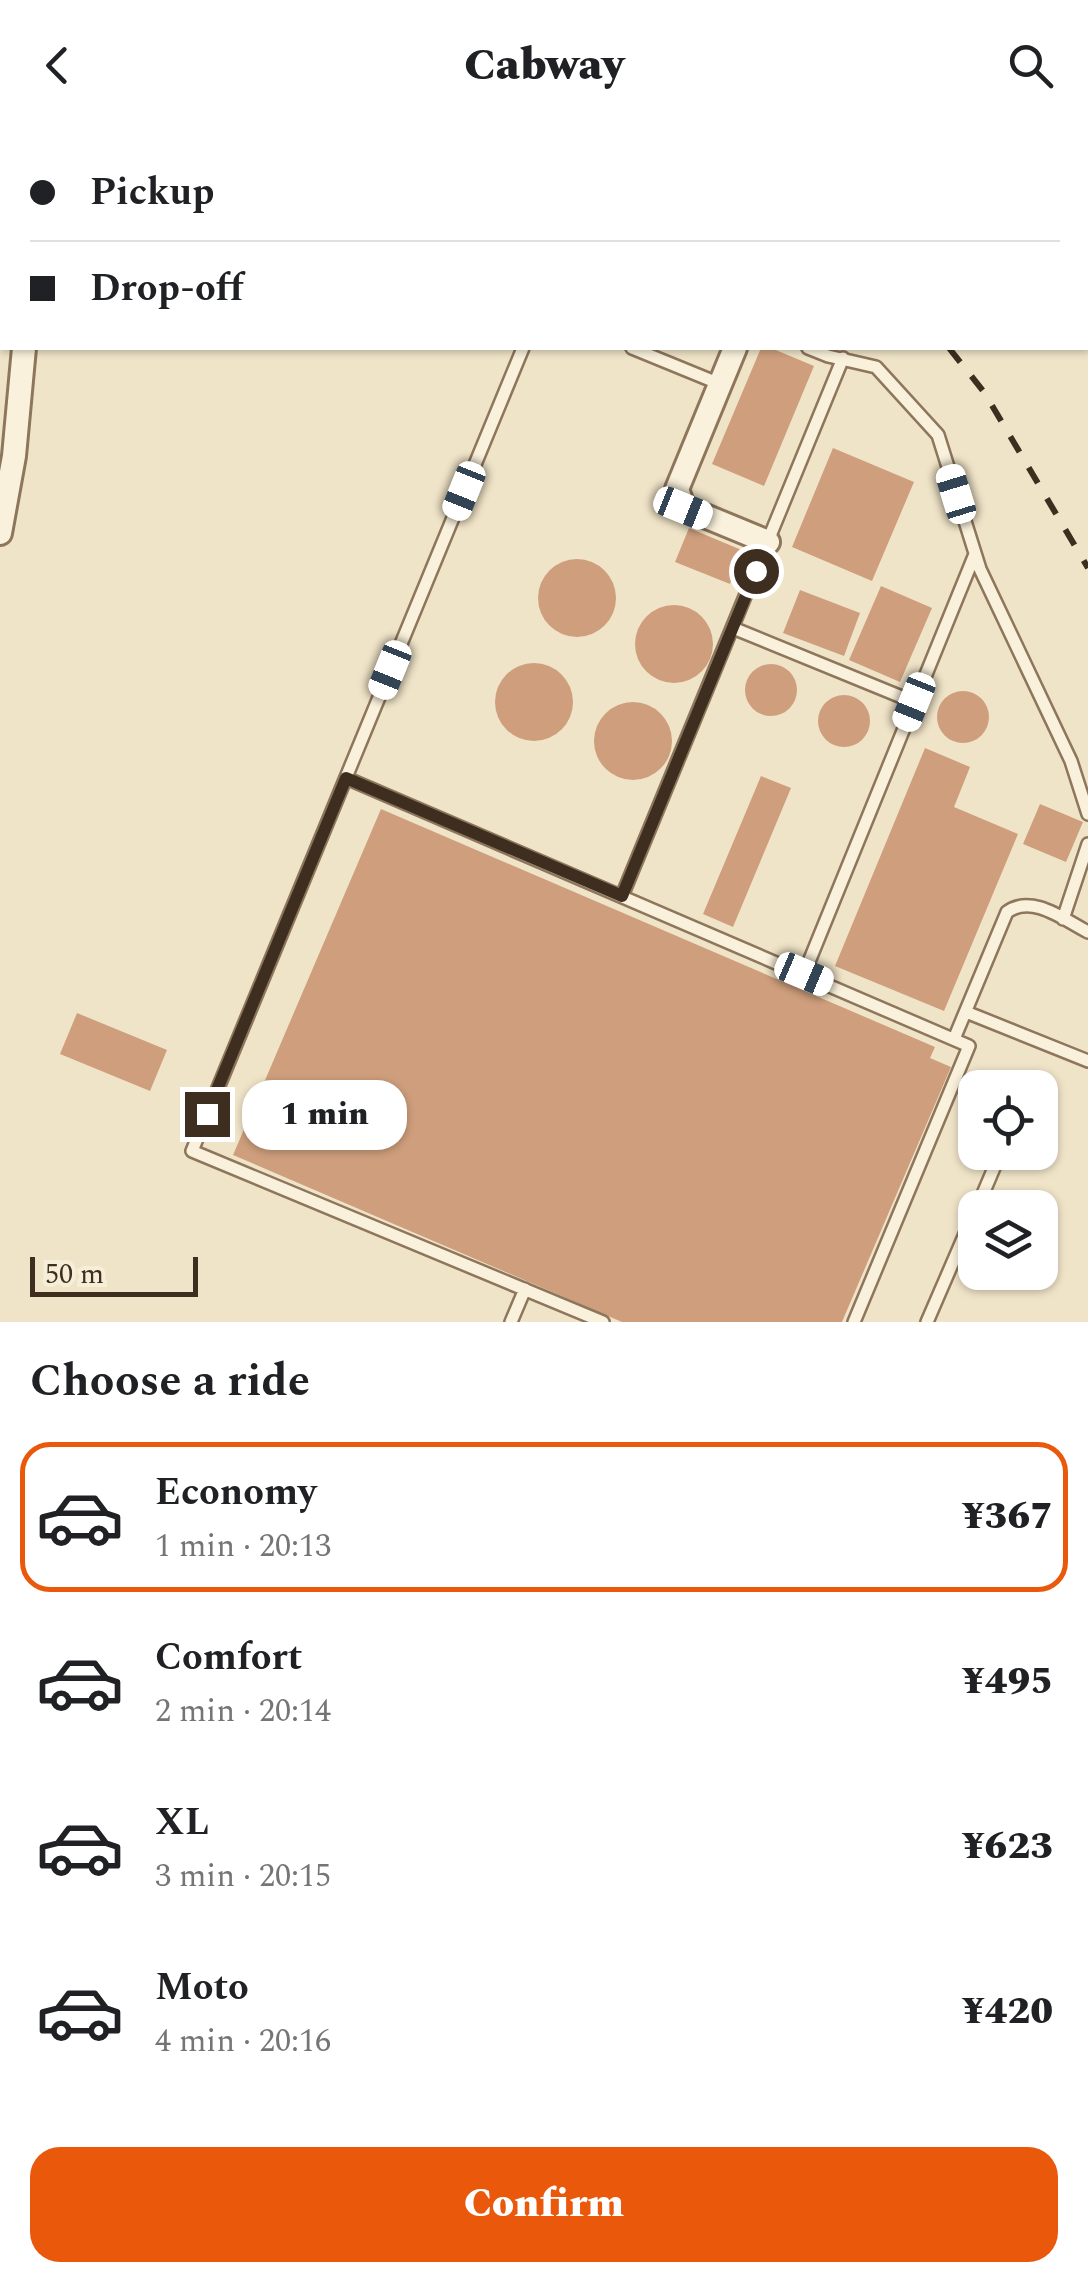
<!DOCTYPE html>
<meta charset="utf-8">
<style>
:root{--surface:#fff;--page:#f2f2f2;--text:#202124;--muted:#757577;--line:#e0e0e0;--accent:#ea580c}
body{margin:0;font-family:Spectral,serif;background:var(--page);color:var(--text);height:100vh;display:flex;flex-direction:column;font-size:38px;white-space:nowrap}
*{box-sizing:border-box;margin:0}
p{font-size:32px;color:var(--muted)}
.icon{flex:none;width:55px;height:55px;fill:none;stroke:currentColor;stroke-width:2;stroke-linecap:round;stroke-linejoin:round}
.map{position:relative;height:1192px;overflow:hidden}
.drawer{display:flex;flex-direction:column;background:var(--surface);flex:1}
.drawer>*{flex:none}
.banner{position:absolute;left:0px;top:0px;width:1090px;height:220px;box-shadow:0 2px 8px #0004;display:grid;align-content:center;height:220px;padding:0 30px;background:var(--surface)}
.buttons{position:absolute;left:958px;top:940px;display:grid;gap:20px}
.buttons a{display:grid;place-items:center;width:100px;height:100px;border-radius:20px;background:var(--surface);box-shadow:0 2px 8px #0004;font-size:50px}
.scale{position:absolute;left:30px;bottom:25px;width:168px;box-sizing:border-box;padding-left:10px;border:5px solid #3d2e20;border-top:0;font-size:28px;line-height:35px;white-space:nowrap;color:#3d2e20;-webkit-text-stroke:8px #f7eed8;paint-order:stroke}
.end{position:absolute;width:45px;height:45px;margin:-22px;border:12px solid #3d2e20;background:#fff;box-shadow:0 0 0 5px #fff}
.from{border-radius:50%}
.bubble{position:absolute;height:70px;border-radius:30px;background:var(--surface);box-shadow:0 2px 8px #0004;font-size:32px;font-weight:800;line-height:70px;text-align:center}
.car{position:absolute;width:30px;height:60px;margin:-30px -15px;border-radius:12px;box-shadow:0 0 8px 2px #0007;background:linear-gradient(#fff 24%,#345 0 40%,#fff 0 76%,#345 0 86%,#fff 0)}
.banner b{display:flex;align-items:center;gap:35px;height:95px;font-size:38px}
.banner b+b{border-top:2px solid var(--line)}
.banner i{width:25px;height:25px;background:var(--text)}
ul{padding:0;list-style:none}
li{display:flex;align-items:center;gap:30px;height:150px;margin:0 20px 15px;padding:0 10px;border:5px solid transparent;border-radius:30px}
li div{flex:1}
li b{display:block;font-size:38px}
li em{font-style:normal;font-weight:800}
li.selected{border-color:var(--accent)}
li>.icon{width:90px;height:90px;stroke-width:1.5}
h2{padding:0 30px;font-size:45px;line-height:120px}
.button{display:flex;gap:20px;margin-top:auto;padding:20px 30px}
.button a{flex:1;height:115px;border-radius:30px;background:var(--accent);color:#fff;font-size:40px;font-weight:800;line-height:115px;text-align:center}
header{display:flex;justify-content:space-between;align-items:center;height:130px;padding:0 30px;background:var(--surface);font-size:45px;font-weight:800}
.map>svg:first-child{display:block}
.building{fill:#cf9f7d}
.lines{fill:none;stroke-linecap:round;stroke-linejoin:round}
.service-casing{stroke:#8d765c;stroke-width:16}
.minor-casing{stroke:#8d765c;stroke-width:28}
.service{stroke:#faf1dc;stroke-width:11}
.minor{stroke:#faf1dc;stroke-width:22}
.rail{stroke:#3d2e20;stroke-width:6;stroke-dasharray:18 18;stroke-linecap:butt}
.route{stroke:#3d2e20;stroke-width:12}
</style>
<header><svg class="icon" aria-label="back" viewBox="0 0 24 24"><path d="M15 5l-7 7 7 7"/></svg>Cabway<svg class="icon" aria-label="search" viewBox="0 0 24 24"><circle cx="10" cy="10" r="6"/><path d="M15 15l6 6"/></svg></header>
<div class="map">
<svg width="1088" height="1192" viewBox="0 0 1088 1192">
<rect width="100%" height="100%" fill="#f0e4c8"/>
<path class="building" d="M761,218H771L814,236L764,356L712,334Z
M833,318L914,352L872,451L792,417Z
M689,398L744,421L730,454L675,432Z
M538 468a39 39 0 1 1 78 0a39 39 0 1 1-78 0Z
M881,456L932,478L900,552L849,530Z
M800,460L860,483L844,526L783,503Z
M635 514a39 39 0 1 1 78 0a39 39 0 1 1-78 0Z
M495 572a39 39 0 1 1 78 0a39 39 0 1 1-78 0Z
M745 560a26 26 0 1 1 52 0a26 26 0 1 1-52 0Z
M937 587a26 26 0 1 1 52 0a26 26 0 1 1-52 0Z
M818 591a26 26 0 1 1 52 0a26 26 0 1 1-52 0Z
M594 611a39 39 0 1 1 78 0a39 39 0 1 1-78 0Z
M925,618L970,637L954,677L1018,704L944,881L835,836Z
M761,646L791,658L733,797L703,784Z
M1040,674L1083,692L1066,732L1023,714Z
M381,679L935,917L930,928L951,937L842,1192H622L233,1025Z
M77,883L167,920L150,961L60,924Z"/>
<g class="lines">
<defs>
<path id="service" d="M523,218L192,1021L603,1192
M632,218L720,254
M808,218L828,226L876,237L938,305L980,439L1071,631L1088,684
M733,498L914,572
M346,648L969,916L854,1192
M622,766L843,228
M1063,789L1088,714
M804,844L975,424
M966,882L1088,931
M954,909L1007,782C1032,764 1063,789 1088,802
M977,1078L999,1026
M511,1192L525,1159
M927,1192L975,1081"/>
<path id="minor" d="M0,79H2
M735,218L677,359L683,377L768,412
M0,403L14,326L24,218"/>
</defs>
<use href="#service" class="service-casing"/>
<use href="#minor" class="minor-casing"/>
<use href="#service" class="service"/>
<use href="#minor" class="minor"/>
<path class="rail" d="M577,0L590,2
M239,2L267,0
M0,26H2
M949,218L984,262L1088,438"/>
</g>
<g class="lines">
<path class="route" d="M207,984L346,648L622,766L756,441"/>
</g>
</svg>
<div class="buttons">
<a><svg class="icon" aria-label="locate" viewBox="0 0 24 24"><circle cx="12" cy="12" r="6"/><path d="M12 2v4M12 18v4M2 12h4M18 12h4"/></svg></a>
<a><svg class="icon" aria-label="layers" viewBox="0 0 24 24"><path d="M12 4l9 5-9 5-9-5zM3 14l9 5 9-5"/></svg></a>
</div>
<div class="scale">50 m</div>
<i class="end from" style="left:756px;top:441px"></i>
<i class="end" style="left:207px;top:984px"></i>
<div class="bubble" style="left:242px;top:950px;width:165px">1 min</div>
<i class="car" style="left:464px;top:361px;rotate:202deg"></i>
<i class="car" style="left:956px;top:364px;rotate:343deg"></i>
<i class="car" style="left:683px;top:378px;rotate:112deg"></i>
<i class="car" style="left:390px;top:540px;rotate:202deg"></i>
<i class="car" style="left:914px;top:572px;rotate:202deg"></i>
<i class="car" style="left:804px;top:844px;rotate:113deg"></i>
<div class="banner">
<b><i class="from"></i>Pickup</b>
<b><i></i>Drop-off</b>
</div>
</div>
<section class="drawer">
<h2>Choose a ride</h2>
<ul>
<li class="selected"><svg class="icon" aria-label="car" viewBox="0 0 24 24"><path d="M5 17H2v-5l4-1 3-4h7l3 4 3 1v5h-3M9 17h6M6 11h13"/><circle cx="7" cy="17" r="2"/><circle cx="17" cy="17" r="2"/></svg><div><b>Economy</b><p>1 min · 20:13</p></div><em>¥367</em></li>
<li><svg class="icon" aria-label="car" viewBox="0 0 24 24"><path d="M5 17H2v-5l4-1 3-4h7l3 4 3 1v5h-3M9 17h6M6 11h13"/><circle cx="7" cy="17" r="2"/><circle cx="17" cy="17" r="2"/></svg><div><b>Comfort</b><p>2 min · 20:14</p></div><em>¥495</em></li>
<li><svg class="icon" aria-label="car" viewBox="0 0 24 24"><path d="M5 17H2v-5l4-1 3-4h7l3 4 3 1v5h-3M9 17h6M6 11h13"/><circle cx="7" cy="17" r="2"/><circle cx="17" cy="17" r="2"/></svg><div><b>XL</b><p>3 min · 20:15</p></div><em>¥623</em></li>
<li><svg class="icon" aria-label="car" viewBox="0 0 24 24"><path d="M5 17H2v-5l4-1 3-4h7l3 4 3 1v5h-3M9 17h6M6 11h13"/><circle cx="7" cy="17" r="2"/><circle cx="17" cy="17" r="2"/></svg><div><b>Moto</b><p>4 min · 20:16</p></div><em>¥420</em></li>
</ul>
<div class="button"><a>Confirm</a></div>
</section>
